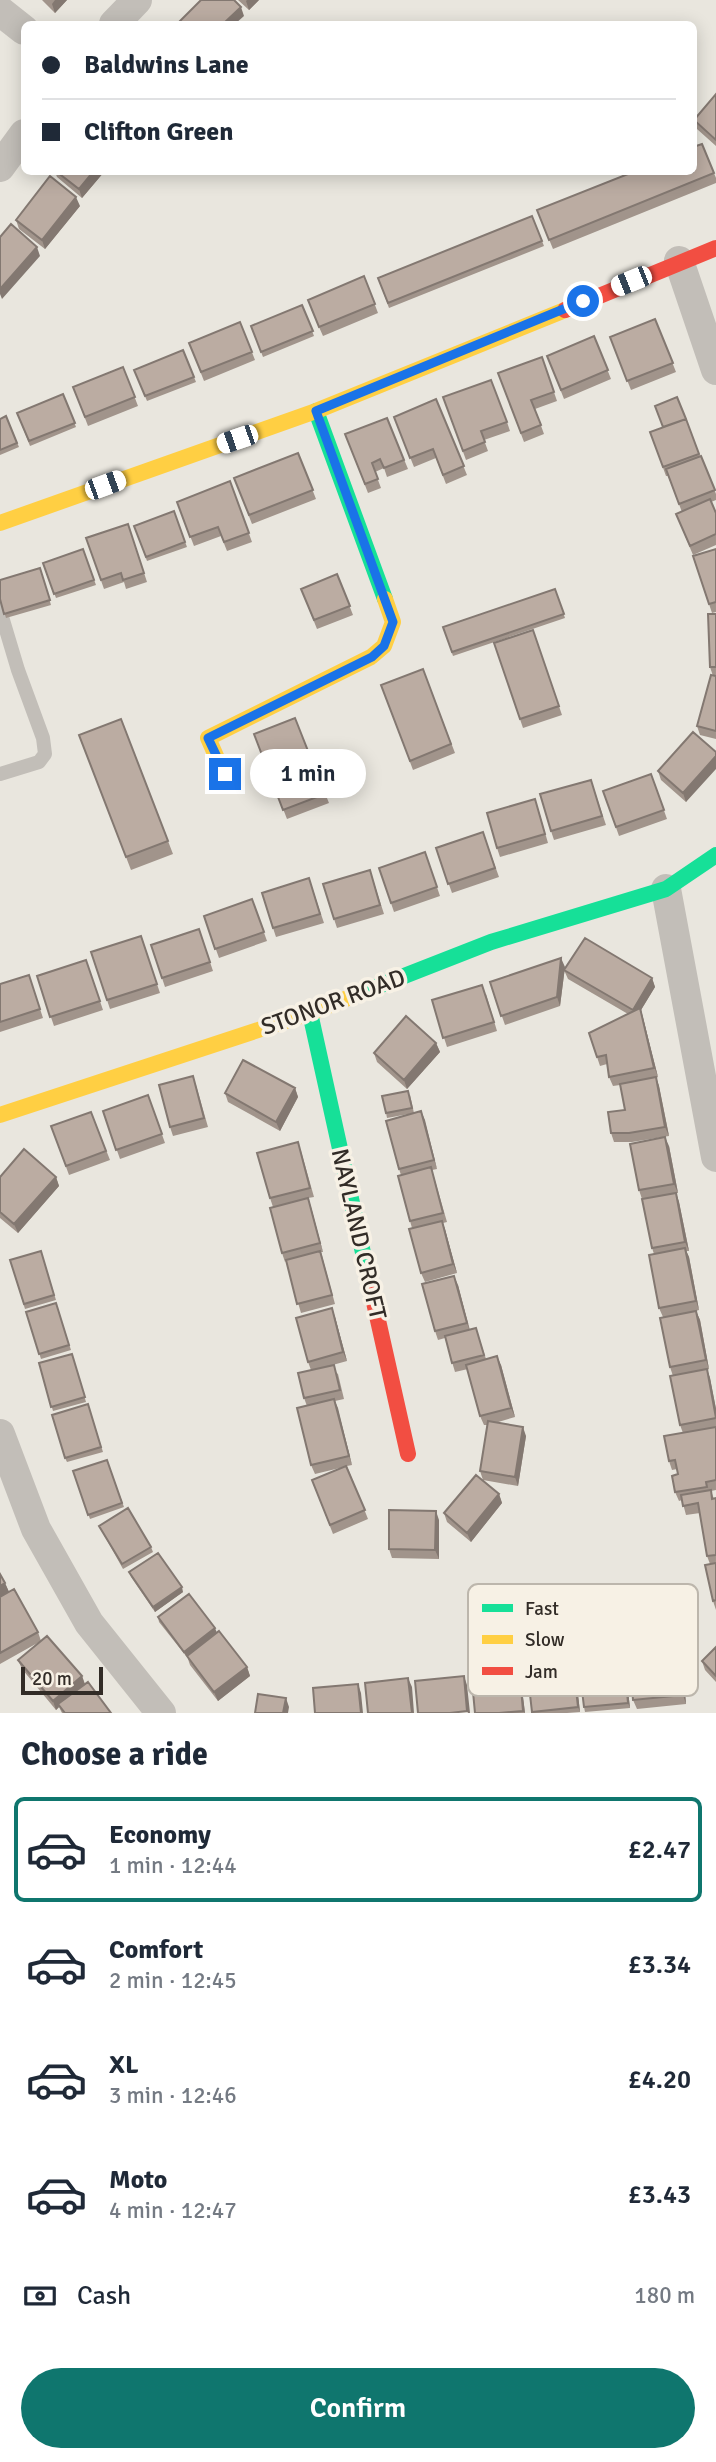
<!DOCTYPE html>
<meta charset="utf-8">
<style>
:root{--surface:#fff;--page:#f2f2f3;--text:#1f2937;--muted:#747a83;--line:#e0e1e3;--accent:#0f766e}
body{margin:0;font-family:Signika,sans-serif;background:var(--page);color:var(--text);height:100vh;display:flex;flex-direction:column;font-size:26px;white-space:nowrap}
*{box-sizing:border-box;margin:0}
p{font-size:23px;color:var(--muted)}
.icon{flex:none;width:38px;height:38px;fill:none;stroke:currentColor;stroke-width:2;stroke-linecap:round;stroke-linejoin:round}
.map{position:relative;height:1713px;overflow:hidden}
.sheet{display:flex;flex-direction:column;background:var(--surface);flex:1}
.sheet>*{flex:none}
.hud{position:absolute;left:21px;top:21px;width:676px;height:154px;border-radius:10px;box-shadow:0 4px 18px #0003;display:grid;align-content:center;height:154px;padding:0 21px;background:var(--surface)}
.scale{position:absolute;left:21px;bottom:18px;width:82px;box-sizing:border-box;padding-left:7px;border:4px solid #322c27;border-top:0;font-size:19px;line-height:24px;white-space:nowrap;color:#322c27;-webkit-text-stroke:5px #f7f1e5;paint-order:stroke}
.end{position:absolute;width:32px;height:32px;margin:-16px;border:9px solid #1a73e8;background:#fff;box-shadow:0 0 0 4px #fff}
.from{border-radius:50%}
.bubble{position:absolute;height:49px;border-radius:24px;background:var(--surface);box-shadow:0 4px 18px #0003;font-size:23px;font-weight:600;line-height:49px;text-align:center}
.car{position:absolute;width:21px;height:42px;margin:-21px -10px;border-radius:9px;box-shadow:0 0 5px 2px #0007;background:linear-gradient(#fff 24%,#345 0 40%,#fff 0 76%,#345 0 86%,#fff 0)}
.hud b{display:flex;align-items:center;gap:24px;height:66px;font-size:26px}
.hud b+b{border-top:2px solid var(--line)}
.hud i{width:18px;height:18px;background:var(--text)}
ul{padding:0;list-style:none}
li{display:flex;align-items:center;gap:21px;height:105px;margin:0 14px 10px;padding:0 7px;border:4px solid transparent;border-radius:10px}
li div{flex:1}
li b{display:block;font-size:26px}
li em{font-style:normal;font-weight:600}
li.current{border-color:var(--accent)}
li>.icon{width:63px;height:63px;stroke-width:1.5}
h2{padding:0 21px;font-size:32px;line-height:84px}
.pay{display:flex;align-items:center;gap:18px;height:77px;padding:0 21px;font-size:26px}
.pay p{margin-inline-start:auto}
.primary-button{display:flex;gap:14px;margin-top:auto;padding:14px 21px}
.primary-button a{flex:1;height:80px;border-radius:42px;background:var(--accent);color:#fff;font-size:28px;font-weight:600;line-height:80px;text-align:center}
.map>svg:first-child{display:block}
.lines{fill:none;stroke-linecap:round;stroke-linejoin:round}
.lane{stroke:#c2beb8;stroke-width:14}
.street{stroke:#c2beb8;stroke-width:30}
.fast{stroke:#16e098;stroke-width:16}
.slow{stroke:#ffcf43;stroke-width:16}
.jam{stroke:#f24e42;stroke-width:16}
.wall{fill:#a1948b}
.shaded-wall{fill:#837871}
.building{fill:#bbaca2;stroke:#837871;stroke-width:2}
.route{stroke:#1a73e8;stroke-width:9}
.labels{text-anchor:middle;stroke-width:7;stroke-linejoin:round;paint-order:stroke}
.street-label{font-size:24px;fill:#322c27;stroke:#f7f1e5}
.key{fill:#f7f1e5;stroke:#bcb6ac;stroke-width:2}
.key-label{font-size:19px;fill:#322c27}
</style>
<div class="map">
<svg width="716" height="1713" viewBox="0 0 716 1713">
<rect width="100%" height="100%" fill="#e9e6de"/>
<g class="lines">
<path class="lane" d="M0,610L18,670L43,738L45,754L39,762L0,774"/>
<path class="street" d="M0,11L24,30
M114,24L137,0
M0,167L24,134
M679,261L716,370
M666,889L716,1157
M0,1434L36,1529L89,1623L161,1713"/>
<path class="fast" d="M316,411L385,599
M353,996L491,942L666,889L716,855
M310,1013L371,1289"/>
<path class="slow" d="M0,523L316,411L565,310
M224,774L208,738L371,657L384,646L393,622L385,599
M0,1115L310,1013L353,996"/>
<path class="jam" d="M565,310L716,248
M371,1289L408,1454"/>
</g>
<path class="wall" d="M42,0H67L55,13Z
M238,0H259L249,10Z
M716,94V146L697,129L694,120Z
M702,144L716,178V183L553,249L537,210Z
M55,172H104L82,198L57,177Z
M80,206L45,249L19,229L16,220Z
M532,216L544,246L389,308L378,278Z
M364,276L378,313L323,336L311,309Z
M302,305L314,336L263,357L251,326Z
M655,319L676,372L631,390L610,337Z
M240,322L255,360L204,381L189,343Z
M594,336L611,379L564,399L547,356Z
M183,350L196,382L147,401L134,370Z
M542,357L557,401L535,409L544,434L524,442L498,373Z
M123,367L138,406L88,426L73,387Z
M63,394L76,427L30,446L17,413Z
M443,397L507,422L510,431L484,440L488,451L466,460Z
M677,397L700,456H701L716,494V500L711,502L716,513V545L693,555L676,514L682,512L668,476H666L650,432L663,427Z
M436,399L467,475L446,484L436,458L414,467L394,417Z
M6,416L19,447L0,455V419Z
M387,418L408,469L387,477L384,468L375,472L381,488L368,493L345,434Z
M298,453L316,499L252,524L234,478Z
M230,481L252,542L227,551L221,536L194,546L177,502Z
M174,511L187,547L147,561L134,526Z
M128,524L147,582L126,589L124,582L104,589L86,538Z
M83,549L96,585L56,598L43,563Z
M716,549V612L712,613L693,556Z
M40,568L51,605L6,618L0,599Z
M337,574L353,615L317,629L301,589Z
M555,589L565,618L453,656L443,627Z
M716,614V739L700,735L697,726L713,676L710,667Z
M533,630L562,715L523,728L494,643Z
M423,669L455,753L413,770L381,685Z
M295,718L329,803L287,819L254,734Z
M121,719L173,854L131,870L79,735Z
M716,752L686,802L661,780L658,771Z
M651,774L667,819L619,836L603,791Z
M591,780L606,825L554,840L551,831Z
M538,808L548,843L500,857L497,848Z
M483,832L499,877L452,893L436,848Z
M425,852L440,896L394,912L379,868Z
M370,870L384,914L337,928L334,919Z
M309,878L324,923L276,937L273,928Z
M252,899L267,941L219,958L204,916Z
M199,929L213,971L165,987L151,945Z
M141,936L160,993L110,1009L91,952Z
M86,960L103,1010L54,1026L37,976Z
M565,967L560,1006L505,1025L490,982Z
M564,970L652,978L655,987L641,1010L658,1077L656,1078L659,1086L669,1136L632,1142H614L611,1133L625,1110L620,1085L613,1086L609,1077L607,1064L600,1066L589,1033L628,1014L568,979Z
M29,975L43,1018L0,1032V984Z
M486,994L497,1031L447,1047L432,1000Z
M436,1043L440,1052L407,1089L377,1062L374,1053Z
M196,1085L208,1127L173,1136L170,1127Z
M295,1088L298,1097L280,1131L228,1102L225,1093Z
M148,1095L165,1143L120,1159L103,1111Z
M410,1095L414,1113L387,1118L386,1113Z
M421,1111L437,1169L432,1170L447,1222L443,1223L457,1273L425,1282L421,1273L412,1228L410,1221L401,1175L399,1169Z
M91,1112L110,1160L69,1175L51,1126Z
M669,1146L678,1193H676L679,1202L689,1251H686L689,1257L699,1310L696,1311L700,1320L709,1369L707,1370L710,1378L716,1409V1490L711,1491L714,1499L716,1498V1610L713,1601L710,1564L707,1556L700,1513L686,1515L682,1500L679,1501L675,1492L678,1474L677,1469L672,1470L669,1461L683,1433L680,1425L673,1376L670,1367L663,1317L659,1308L654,1254L652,1248L642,1199L639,1190Z
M301,1151L314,1197L308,1198L323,1252H321L335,1304L301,1313L286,1261L285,1262L282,1253L273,1207L270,1198Z
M0,1177H56L59,1186L18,1233L0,1218Z
M41,1251L56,1300L25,1309L10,1260Z
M458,1285L470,1330L476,1328L486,1359L501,1365L515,1417L495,1423L526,1436L518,1486L483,1480L480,1471L487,1425H484L480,1416L468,1369L455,1372L445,1338L438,1340L435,1331Z
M56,1303L71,1350L41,1359L26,1312Z
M335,1317L347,1361L329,1366L338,1374L344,1399L335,1401L352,1465L347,1466L368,1519L333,1534L312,1480L344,1467L315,1474L311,1465L307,1406L304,1398L311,1370L308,1362Z
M72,1354L86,1402L53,1411L39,1363Z
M88,1404L103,1452L67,1462L65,1458Z
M107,1460L124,1507L90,1519L73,1471Z
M499,1494L502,1503L471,1542L447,1522L444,1513Z
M439,1520V1559L392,1558L389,1549Z
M99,1526L151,1547L153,1552L123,1569Z
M129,1572L183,1592L155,1612L131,1577Z
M0,1574L5,1583L9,1592L38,1632L41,1641L82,1676L85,1684L111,1713H62L59,1707L56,1710L22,1669L18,1660L41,1641L0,1664Z
M568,1586L574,1616L548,1620L546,1616Z
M158,1617L217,1633L186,1656L159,1622Z
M716,1647V1682L705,1670L702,1661Z
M187,1656L247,1667L250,1676L218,1701L190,1665Z
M680,1660L683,1669L686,1704L637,1709L633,1700Z
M626,1674L630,1708L585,1712L584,1707Z
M520,1676L521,1681L525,1713H475Z
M528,1677H576L580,1712L567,1713H532Z"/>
<path class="shaded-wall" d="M55,0H67L55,13L52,4Z
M247,0H259L249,10L246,1Z
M241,7L244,16L235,24H223Z
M93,172H104L82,198L79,189Z
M76,197L80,206L45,249L42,240Z
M37,247L40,256L2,299L0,294V289Z
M716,756V769L686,802L683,793Z
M561,958L565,967L560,1006L557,997Z
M652,978L655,987L641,1010L658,1077L633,1010Z
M436,1043L440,1052L407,1089L404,1080Z
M656,1077L659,1086L669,1136L665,1127Z
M295,1088L298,1097L280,1131L276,1122Z
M421,1111L425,1120L437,1169L434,1160Z
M665,1137L669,1146L678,1193L674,1184Z
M56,1177L59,1186L18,1233L14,1224Z
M676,1193L679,1202L689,1251L685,1242Z
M308,1198L311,1207L323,1252L320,1243Z
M442,1221L445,1229L457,1273L453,1264Z
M685,1248L689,1257L699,1310L696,1301Z
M454,1276L458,1285L470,1332L467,1323Z
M332,1308L335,1317L347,1361L343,1352Z
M696,1311L700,1320L709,1369L706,1360Z
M497,1356L501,1365L515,1417L511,1408Z
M707,1369L710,1378L716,1409V1416Z
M334,1399L338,1408L352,1465L349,1456Z
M523,1427L526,1436L518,1486L515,1477Z
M499,1494L502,1503L471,1542L467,1533Z
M436,1511L439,1520V1559L435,1550Z
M5,1583L9,1592L0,1597V1586Z
M182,1587L183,1592L155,1612L153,1607Z
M215,1628L217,1633L186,1656L184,1652Z
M680,1660L683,1669L686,1704L683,1695Z
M247,1667L250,1676L218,1701L214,1692Z
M625,1670L626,1674L630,1708L628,1703Z
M574,1672L576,1677L580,1712L578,1707Z
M82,1676L85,1685L58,1704L59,1707L56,1710L53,1701Z
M464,1676L467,1685L470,1713H468L467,1711Z
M520,1676L521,1681L525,1713L523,1711Z
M408,1678L412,1687L414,1713H412Z
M358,1684L361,1693L363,1713H361Z
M286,1698L289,1707L288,1713H283Z"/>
<path class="building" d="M201,0H234L241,7L223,24H177Z
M716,94V140L694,120Z
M702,144L714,173L549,240L537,210L633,172H693V147Z
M57,172H93L79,189Z
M50,176L76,197L42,240L16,220Z
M532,216L542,241L388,303L378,278Z
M11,224L37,247L0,289V237Z
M364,276L375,304L319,327L308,300Z
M302,305L313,331L261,352L251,326Z
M655,319L673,363L627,381L610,337Z
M240,322L252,352L201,372L189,343Z
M594,336L608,370L561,390L547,356Z
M183,350L194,377L145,396L134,370Z
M542,357L554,392L531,400L541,425L521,433L498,373Z
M123,367L135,397L85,417L73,387Z
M491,380L507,422L481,431L485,442L463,451L443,397Z
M63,394L75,423L29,441L17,413Z
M677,397L686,419L663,427L655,406Z
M436,399L464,466L443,475L433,449L410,458L394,417Z
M6,416L17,443L0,450V419Z
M387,418L404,460L384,468L380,459L372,463L378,479L365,484L345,434Z
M686,419L699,454L663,467L650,432Z
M298,453L313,490L249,515L234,478Z
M701,456L715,490L679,504L666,469Z
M230,481L249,533L224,542L218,527L190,537L177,502Z
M710,499L716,513V534L690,546L676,514Z
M174,511L185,542L146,557L134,526Z
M128,524L144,573L123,580L121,573L101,580L86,538Z
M83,549L94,580L54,594L43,563Z
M716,549V602L709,604L693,556Z
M40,568L50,600L4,614L0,599V580Z
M337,574L350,606L314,620L301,589Z
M555,589L564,614L452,652L443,627Z
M708,614H716V667H710Z
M533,630L559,706L520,719L494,643Z
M423,669L451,744L410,761L381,685Z
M711,675L716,676V731L697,726Z
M295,718L325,794L283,810L254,734Z
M121,719L168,841L126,857L79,735Z
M693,732L716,752V756L683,793L658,771Z
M651,774L664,810L616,827L603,791Z
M591,780L602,816L551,831L540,794Z
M535,799L545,834L497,848L487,813Z
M483,832L495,868L448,884L436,848Z
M425,852L437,887L391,903L379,868Z
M370,870L380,905L334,919L323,884Z
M309,878L320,914L273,928L262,893Z
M252,899L264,932L215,949L204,916Z
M199,929L210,962L162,978L151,945Z
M141,936L157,984L107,1000L91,952Z
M585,938L652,978L633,1010L564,970Z
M561,958L557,997L501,1016L490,982Z
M86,960L100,1001L50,1017L37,976Z
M29,975L40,1009L0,1022V984Z
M482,985L494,1022L443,1038L432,1000Z
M640,1008L654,1068L609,1077L606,1055L597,1057L589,1033Z
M406,1016L436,1043L404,1080L374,1053Z
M243,1060L295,1088L276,1122L225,1093Z
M193,1076L204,1118L170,1127L159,1085Z
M656,1077L665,1127L629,1133H611L608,1112L625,1110L620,1084Z
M408,1091L412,1108L386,1113L382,1096Z
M148,1095L162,1134L116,1150L103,1111Z
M421,1111L434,1160L399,1169L386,1121Z
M91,1112L106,1151L66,1166L51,1126Z
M665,1137L674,1184L639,1190L630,1144Z
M298,1142L310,1188L270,1198L257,1153Z
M24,1149L56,1177L14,1224L0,1212V1177Z
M431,1167L443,1213L410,1221L398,1176Z
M676,1193L685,1242L652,1248L642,1199Z
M308,1198L320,1243L282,1253L270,1208Z
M442,1221L453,1264L421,1273L409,1229Z
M685,1248L696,1301L659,1308L649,1255Z
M41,1251L54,1295L24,1304L10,1260Z
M320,1251L332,1295L297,1304L286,1260Z
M454,1276L467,1323L435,1331L422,1284Z
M56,1303L69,1345L39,1354L26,1312Z
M332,1308L343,1352L308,1362L296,1318Z
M696,1311L706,1360L670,1367L660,1318Z
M476,1328L484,1355L452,1363L445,1336Z
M72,1354L85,1397L51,1407L39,1363Z
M497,1356L511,1408L480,1416L466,1365Z
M334,1365L340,1390L304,1398L298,1373Z
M707,1369L716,1418L680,1425L670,1376Z
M334,1399L349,1456L311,1465L297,1408Z
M88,1404L101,1447L65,1458L52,1415Z
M488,1421L523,1427L515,1477L480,1471Z
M716,1427V1480L706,1482L707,1487L675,1492L672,1476L678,1474L675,1460L669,1461L664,1436Z
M107,1460L122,1503L88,1515L73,1471Z
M346,1466L365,1510L330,1525L312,1480Z
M476,1475L499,1494L467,1533L444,1513Z
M711,1490L712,1499L716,1498V1555L707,1556L698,1503L683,1506L681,1495Z
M128,1508L151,1547L122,1564L99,1526Z
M389,1510L436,1511L435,1550L389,1549Z
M158,1553L182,1587L153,1607L129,1572Z
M716,1563V1600L713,1601L705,1565Z
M0,1574L5,1583L0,1586Z
M14,1589L38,1632L0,1653V1597Z
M189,1594L215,1628L184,1652L158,1617Z
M219,1631L247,1667L214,1692L187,1656Z
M47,1636L82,1676L53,1701L18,1660Z
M716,1647V1676L702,1661Z
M680,1660L683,1695L633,1700L630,1665Z
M625,1670L628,1703L584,1707L580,1674Z
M574,1672L578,1707L532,1712L528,1677Z
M464,1676L467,1711L450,1713H418L415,1681Z
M520,1676L523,1711L499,1713H475L472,1681Z
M408,1678L412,1713H368L365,1683Z
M88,1682L111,1713H65L58,1704Z
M358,1684L361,1713H315L313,1688Z
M258,1694L286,1698L283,1713H255Z"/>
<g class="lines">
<path class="route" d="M225,774L208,738L372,657L384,646L393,622L316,411L583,301"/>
</g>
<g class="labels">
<g class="street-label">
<text transform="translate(333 1002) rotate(-20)" y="8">STONOR ROAD</text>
<text transform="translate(359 1234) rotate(77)" y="8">NAYLAND CROFT</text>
</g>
</g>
<rect x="468" y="1584" width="230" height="112" rx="10" class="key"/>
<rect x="482" y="1604" width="31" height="8" fill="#16e098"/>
<rect x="482" y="1635" width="31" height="9" fill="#ffcf43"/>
<rect x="482" y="1667" width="31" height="8" fill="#f24e42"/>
<g class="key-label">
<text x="525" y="1615">Fast</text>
<text x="525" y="1646">Slow</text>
<text x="525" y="1678">Jam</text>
</g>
</svg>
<div class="scale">20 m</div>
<i class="end from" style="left:583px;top:301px"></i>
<i class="end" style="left:225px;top:774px"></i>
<div class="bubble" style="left:250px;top:749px;width:116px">1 min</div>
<i class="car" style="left:631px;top:281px;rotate:248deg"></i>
<i class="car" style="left:237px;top:439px;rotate:251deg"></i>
<i class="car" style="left:105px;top:485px;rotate:70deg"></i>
<div class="hud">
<b><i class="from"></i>Baldwins Lane</b>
<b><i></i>Clifton Green</b>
</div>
</div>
<section class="sheet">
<h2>Choose a ride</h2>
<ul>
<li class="current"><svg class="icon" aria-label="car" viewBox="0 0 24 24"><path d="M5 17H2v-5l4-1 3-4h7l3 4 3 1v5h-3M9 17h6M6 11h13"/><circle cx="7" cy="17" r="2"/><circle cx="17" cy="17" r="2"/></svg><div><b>Economy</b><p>1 min · 12:44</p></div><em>£2.47</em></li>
<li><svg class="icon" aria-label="car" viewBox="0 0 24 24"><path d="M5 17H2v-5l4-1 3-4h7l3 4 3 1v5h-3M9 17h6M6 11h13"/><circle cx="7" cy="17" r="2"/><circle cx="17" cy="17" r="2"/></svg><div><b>Comfort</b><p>2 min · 12:45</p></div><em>£3.34</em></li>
<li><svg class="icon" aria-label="car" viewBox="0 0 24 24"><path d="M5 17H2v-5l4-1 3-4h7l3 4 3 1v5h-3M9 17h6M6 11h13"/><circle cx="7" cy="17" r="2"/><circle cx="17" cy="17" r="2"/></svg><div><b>XL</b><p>3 min · 12:46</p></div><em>£4.20</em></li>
<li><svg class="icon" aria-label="car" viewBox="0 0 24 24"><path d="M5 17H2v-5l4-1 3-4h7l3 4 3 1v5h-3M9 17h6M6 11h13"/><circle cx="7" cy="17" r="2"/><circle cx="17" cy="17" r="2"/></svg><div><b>Moto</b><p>4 min · 12:47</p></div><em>£3.43</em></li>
</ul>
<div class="pay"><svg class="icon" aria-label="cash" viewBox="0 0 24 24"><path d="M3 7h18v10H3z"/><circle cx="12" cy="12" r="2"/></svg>Cash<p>180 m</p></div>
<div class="primary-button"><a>Confirm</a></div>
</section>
